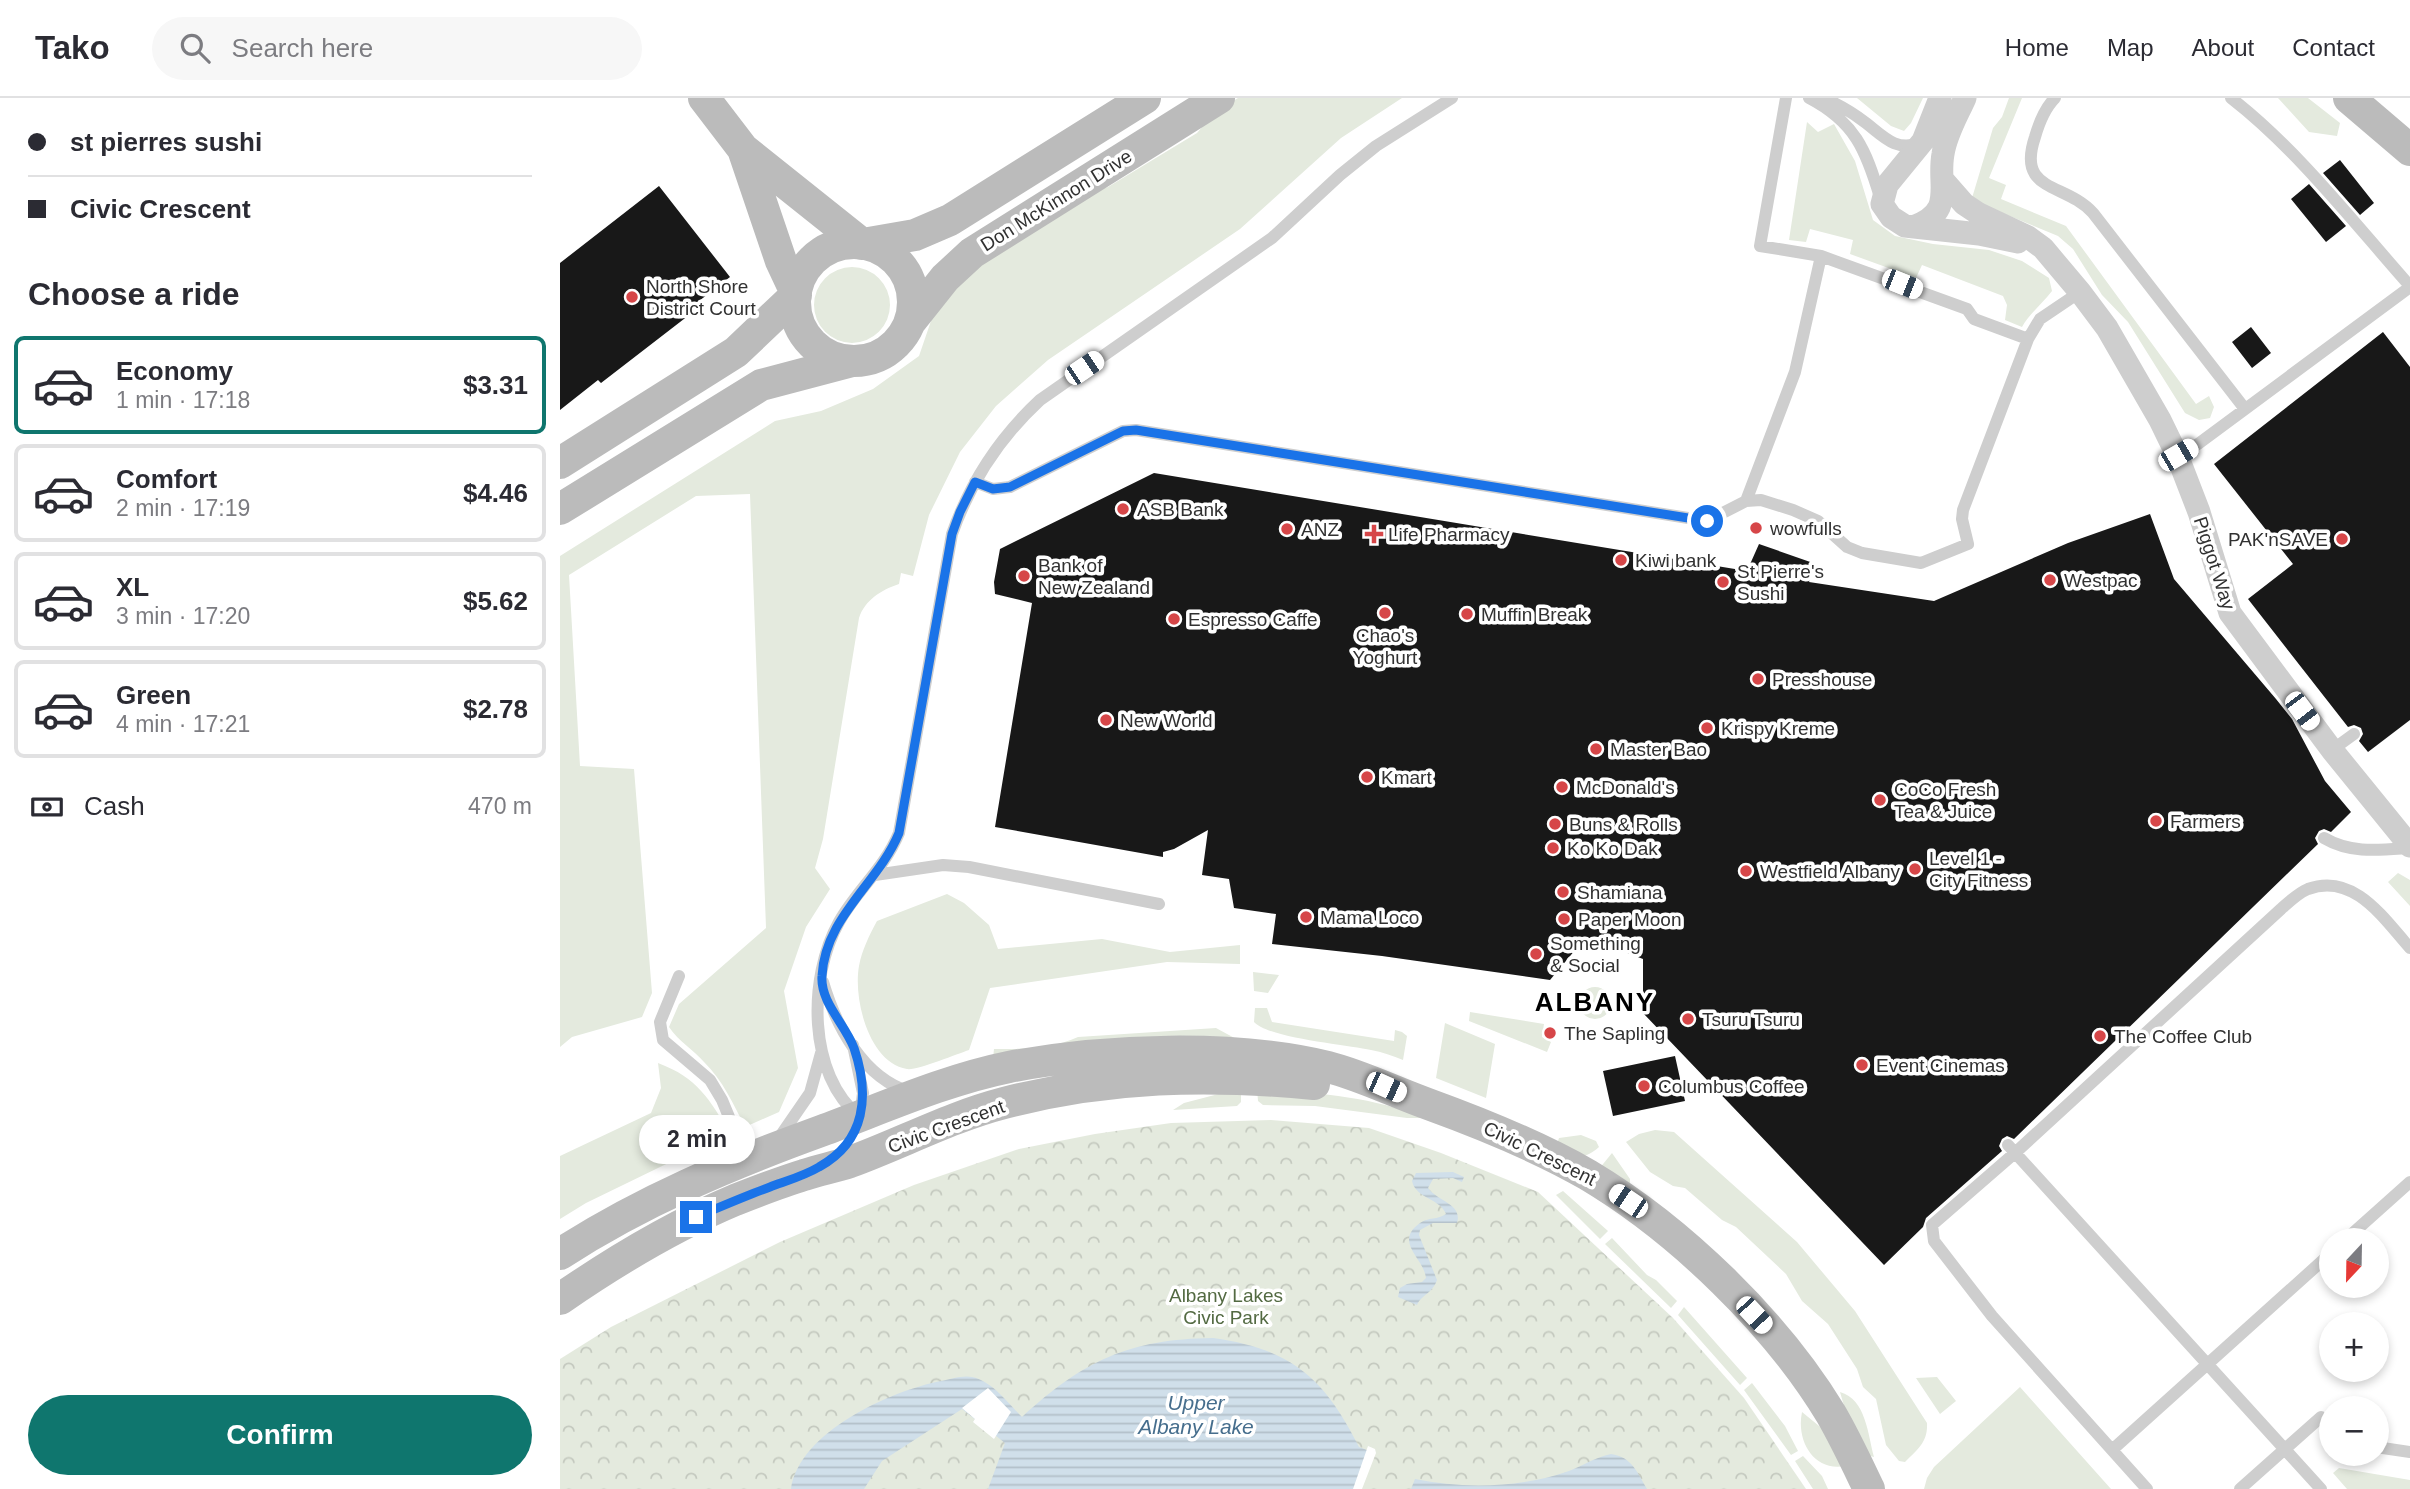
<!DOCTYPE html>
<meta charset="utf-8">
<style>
:root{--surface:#fff;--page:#f7f7f7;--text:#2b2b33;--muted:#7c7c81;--line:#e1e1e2;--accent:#0f766e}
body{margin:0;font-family:Helvetica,sans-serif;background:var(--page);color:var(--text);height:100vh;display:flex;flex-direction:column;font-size:26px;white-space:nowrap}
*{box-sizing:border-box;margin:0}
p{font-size:23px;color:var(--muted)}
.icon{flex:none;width:38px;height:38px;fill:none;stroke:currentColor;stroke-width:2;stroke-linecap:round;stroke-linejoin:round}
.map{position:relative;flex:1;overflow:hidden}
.sheet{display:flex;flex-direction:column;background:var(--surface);width:560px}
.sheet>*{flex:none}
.hud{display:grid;align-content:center;height:154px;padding:0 28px;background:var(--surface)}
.needle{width:46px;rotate:202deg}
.fabs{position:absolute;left:1759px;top:1130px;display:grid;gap:14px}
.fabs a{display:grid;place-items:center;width:70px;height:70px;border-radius:50%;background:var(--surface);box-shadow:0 4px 10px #0003;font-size:35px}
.end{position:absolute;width:32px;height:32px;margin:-16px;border:9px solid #1a73e8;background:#fff;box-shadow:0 0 0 4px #fff}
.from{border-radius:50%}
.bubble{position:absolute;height:49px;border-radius:24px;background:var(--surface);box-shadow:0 4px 10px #0003;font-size:23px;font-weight:700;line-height:49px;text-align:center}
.car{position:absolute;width:21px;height:42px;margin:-21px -10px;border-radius:9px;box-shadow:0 0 5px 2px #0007;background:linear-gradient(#fff 24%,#345 0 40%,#fff 0 76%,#345 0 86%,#fff 0)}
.hud b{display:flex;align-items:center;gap:24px;height:66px;font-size:26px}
.hud b+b{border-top:2px solid var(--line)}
.hud i{width:18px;height:18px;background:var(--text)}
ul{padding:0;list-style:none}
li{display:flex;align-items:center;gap:21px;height:98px;margin:0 14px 10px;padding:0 14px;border:4px solid var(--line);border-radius:10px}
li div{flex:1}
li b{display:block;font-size:26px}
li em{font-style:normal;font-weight:700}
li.on{border-color:var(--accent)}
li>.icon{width:63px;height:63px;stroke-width:1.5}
h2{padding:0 28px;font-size:32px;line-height:84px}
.pay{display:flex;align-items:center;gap:18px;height:77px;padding:0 28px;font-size:26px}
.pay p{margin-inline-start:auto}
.action{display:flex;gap:14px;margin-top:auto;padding:14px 28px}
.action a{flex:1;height:80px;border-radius:42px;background:var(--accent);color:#fff;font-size:28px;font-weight:700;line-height:80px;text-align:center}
header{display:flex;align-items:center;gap:42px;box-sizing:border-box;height:98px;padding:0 35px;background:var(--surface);border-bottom:2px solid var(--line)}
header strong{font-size:33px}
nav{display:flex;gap:38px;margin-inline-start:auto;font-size:24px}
.search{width:490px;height:63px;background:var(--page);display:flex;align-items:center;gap:18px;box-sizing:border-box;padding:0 24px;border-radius:38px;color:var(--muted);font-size:26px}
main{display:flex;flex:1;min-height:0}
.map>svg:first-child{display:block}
.grass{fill:#e4eade}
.forest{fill:url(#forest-crowns)}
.water{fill:url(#water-rules)}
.pier{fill:#fff}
.building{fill:#181818}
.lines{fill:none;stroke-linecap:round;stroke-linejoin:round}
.lane{stroke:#cecece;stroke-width:12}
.street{stroke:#cecece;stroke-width:23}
.secondary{stroke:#bbb;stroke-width:32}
.route{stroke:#1a73e8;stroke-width:9}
.poi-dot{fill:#d64648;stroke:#fff;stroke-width:2.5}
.labels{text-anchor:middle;stroke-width:7;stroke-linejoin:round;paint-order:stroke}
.street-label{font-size:19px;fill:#313131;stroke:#fff}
.poi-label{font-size:19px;fill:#313131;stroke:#fff;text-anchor:start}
.park-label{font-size:19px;fill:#536a42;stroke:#fff}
.water-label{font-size:21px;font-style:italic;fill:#466e8d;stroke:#fff}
.district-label{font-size:26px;font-weight:bold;letter-spacing:2px;fill:#000;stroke:#fff}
</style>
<header>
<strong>Tako</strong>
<div class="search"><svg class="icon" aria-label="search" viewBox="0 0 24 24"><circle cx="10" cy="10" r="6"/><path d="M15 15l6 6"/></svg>Search here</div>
<nav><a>Home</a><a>Map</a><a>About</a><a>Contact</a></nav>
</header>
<main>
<section class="sheet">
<div class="hud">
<b><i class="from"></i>st pierres sushi</b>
<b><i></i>Civic Crescent</b>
</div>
<h2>Choose a ride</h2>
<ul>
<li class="on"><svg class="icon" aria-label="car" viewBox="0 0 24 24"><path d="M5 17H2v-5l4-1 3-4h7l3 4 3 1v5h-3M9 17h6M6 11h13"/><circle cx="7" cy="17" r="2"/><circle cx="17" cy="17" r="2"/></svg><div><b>Economy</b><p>1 min · 17:18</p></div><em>$3.31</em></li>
<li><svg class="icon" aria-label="car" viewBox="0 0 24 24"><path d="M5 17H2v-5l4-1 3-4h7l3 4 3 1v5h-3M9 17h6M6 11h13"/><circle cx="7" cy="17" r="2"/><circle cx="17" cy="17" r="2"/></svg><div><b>Comfort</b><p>2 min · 17:19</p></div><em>$4.46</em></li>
<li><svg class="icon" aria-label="car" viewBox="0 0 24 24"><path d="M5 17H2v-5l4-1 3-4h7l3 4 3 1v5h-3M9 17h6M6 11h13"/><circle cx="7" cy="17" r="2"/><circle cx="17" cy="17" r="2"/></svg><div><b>XL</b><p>3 min · 17:20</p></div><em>$5.62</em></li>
<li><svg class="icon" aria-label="car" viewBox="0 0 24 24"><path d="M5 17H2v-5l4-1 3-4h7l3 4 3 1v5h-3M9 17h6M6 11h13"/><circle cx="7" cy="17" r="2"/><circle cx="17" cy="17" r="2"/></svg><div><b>Green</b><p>4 min · 17:21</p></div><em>$2.78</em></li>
</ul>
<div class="pay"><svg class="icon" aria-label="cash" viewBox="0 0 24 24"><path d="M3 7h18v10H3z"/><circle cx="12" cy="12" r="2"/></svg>Cash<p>470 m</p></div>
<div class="action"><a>Confirm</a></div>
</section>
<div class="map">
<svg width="1850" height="1391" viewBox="0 0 1850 1391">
<defs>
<pattern id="forest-crowns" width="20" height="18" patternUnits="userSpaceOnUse" patternTransform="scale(1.75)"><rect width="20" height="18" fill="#e4eade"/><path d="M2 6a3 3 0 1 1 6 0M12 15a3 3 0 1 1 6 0" fill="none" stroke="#c4c9bf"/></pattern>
<pattern id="water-rules" width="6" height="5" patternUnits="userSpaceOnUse" patternTransform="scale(1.75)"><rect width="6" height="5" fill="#d0dfea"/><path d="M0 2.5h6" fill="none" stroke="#b3c0c9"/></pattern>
</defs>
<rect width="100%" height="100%" fill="#fff"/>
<path class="grass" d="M678,0H842L781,40L680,131L488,262L436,308L400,354L369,417L353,478L341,475L339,486C321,492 305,502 299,520L263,741L255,770L270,791L246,829L224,893L238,970L219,1014L185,1029C173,1005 163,983 144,964C133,951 119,944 109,929L119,906L206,830L190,396L136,398L9,477L20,668L74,671L92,895L82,919L12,939L0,949V458L215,323L261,313L313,291L359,258L372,220L411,169L524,96L548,89L637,35L654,15Z
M1297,0H1363L1351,25L1344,33L1331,28Z
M1449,0H1462L1429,80L1446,87L1441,101L1506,128L1636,306L1649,298L1654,309L1650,320L1639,322L1625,315L1568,224L1542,197L1513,151L1498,138L1423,107L1412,100L1433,30L1442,19Z
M1718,0H1748L1780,25L1777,38L1749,34Z
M1247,24L1258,34L1274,26L1295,63L1313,122L1335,138L1373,146L1429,152L1462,163L1489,180L1492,193C1482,206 1470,215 1462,229L1445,222L1447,207L1443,198L1362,167L1356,180L1290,156L1293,142L1250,131L1246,144L1229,142Z
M254 207a38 38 0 1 1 76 0a38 38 0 1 1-76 0Z
M1838,775L1850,782V808L1828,784Z
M387,796L404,805L429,827L438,851L542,841L610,854L680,847V866L607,864L430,890L409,952C397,956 356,973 347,971C309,965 293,901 299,868C302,852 309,838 317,823Z
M693,874L719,877L708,895L694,893Z
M1019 905a16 16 0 1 1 32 0a16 16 0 1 1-32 0Z
M695,910H707L712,924L834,943L835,932L842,934L847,938L843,962C833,958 822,954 811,952C788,947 708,940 694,924Z
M910,914L984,926L982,939L991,944L987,954L909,923Z
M885,925L935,946L926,1000L876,980Z
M656,930L680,943L433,960L434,951C462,951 492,951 518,939Z
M98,965C138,980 149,1001 170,1035L26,1105L0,1121V1058L91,1015L101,990Z
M697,991C753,995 811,997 863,1020H847L755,1008L703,1007L698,1003Z
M670,993H681V1004L677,1008L613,1012L624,1005Z
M1095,1032L1114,1034L1237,1144L1295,1213L1367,1325C1368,1344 1358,1351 1345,1364L1339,1363L1326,1347L1316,1301L1303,1289L1297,1271L1268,1226L1242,1203L1226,1176L1176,1129L1162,1122L1125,1090L1113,1088L1090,1074L1066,1044L1079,1036Z
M1021,1037L1036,1043L1039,1049C1021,1065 1014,1056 997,1046L999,1040Z
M1052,1055L1070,1081V1090L1039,1071Z
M1003,1093L1048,1133L1040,1141L996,1097Z
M1052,1140L1087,1177L1096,1182L1117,1203L1111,1210L1045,1146Z
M1124,1209L1187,1280L1180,1287L1118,1217Z
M1377,1279L1396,1303L1380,1316L1356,1280Z
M1192,1285L1225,1328L1238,1353L1231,1357L1184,1292Z
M1460,1289L1551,1391H1364L1367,1380L1374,1369Z
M1280,1294C1306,1301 1308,1337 1314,1359L1307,1357L1289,1325Z
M1242,1314L1264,1332L1285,1368C1253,1374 1236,1342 1242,1314Z
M1243,1358L1262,1378L1268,1391H1253L1235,1363Z
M1779,1370L1850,1382V1391H1787L1773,1375Z"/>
<path class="forest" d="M711,1022L809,1030L881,1055L978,1094L1113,1220L1184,1300L1246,1391H0V1261L51,1229L220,1144L354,1087L459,1051L535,1036L611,1025Z"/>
<path class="water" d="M893,1074L904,1079L902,1084L893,1080L873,1081L868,1090C877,1103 903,1106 897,1125H873L860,1132L859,1137L877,1182C872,1196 862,1196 857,1207L838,1199L840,1190L847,1186L862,1184L866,1180C864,1160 833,1144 860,1125C868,1119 878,1122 886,1116C880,1100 856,1101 852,1083L856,1075Z
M653,1240C731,1251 764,1279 799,1349L812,1354L798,1391H428L445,1345L402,1311L322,1363L304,1391H231C239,1334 330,1293 381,1283C390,1281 403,1277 412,1279C432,1283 448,1305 462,1319C523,1263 569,1241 653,1240Z
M1051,1356C1072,1359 1077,1374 1087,1391H851L855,1381C903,1391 958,1390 1006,1374C1021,1369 1035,1359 1051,1356Z"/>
<path class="pier" d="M428,1290L451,1314L434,1341L413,1324L415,1321L402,1310Z
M808,1348L815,1351L816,1355L802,1391H793Z"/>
<path class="building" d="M1780,62L1814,105L1800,117L1763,75Z
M1749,86L1786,128L1766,144L1731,101Z
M99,88L170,179L130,210L133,214L41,285L38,282L0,312V165Z
M1691,229L1711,255L1692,270L1672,244Z
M1823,234L1850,269V622L1808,654L1799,643L1803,636L1801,630L1794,627L1788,629L1688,501L1733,466L1654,366Z
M594,375L1187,473L1199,446L1256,466L1249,484L1374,503L1508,445L1590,416L1614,481L1716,601L1732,621L1765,683L1791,714L1771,734L1764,731L1759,733L1755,740L1758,746L1454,1041L1447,1038L1442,1041L1439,1048L1442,1053L1366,1120L1363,1129L1324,1167L1083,915V861L1026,839L990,882L822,858L712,846L716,816L674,810L669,781L642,777L648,732L614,751L603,754V759L435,729L472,505L435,496L434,484L440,451Z
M1115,958L1125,1003L1053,1018L1043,973Z"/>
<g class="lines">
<path class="lane" d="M1226,0L1200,148L1261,158L1407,211L1414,221L1468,241
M1249,0C1295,24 1306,52 1320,99
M1263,0C1278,6 1293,15 1306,25C1323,38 1336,54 1359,45
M1495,0C1485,10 1479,25 1475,39C1456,95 1505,84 1533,115L1685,311
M1671,0C1738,52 1794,125 1850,188
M1617,357L1638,346L1850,189
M415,384L433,391L450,389L563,333L576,332L1147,423L1186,403L1201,402L1233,412L1258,423L1287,449L1302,455L1361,465L1408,446L1402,421L1403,412L1468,241L1480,221L1520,194
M1186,403L1235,274L1261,158
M1772,652L1794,636
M1764,740C1791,756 1820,752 1850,750
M315,777L383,767L409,769L599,806
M119,878L100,924L103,942L150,982L162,1002L186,1060
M263,884C276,928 303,980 350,994
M293,947L303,995L300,1019C247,977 248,879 279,824C297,792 324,771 339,735L392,436C410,385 440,339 480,302L712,140L780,77L816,48L892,0
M219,1040L250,995L261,955
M1448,1047L1761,1391
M1784,1143L1850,1084
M1816,1349L1850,1354
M1552,1352L1771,1155
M1587,1391L1432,1218L1374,1143L1372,1127L1456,1054L1721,811C1729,804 1738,795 1748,791C1794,774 1824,821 1850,850
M1680,1391L1761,1319L1771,1329"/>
<path class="street" d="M1380,0L1363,43L1327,87L1322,106L1331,119L1345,128L1419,136L1458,144
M1383,82L1404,106L1419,116L1468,139L1483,150L1520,194L1547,230L1600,322L1617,357L1639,414L1670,515L1772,652L1850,748
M1353,129C1396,113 1377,89 1383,56C1386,36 1397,18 1405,0"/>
<path class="secondary" d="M144,0L183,51L302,146
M1789,0L1850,52
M183,51L221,163L236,195
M235 204a59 59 0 1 1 118 0a59 59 0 1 1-118 0Z
M303,146L355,137L390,122L585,0
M350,224L385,180L412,155L659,0
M0,365L176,254L236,197
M0,411L201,287L292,263
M0,1156C82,1103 170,1066 261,1033C323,1010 385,982 449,969C544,951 674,946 768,969C803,978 834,994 868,1006C923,1026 978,1048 1028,1077C1120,1132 1216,1225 1271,1316C1285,1340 1297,1366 1309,1391
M0,1201C55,1163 113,1128 175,1102C198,1093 221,1084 244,1077C259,1072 275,1069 290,1064C342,1045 390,1019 444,1005C549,978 647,976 754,986"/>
</g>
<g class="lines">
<path class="route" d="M136,1119C160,1109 185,1098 210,1089C226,1083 244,1078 259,1069C306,1043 310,997 294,950C285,926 260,904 262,878C265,819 318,786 339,735L392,436L400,414L415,384L433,391L450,389L563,333L576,332L1147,423"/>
</g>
<g class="poi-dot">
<circle cx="72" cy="199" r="7"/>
<circle cx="563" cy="411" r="7"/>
<circle cx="1196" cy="430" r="7"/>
<circle cx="727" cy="431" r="7"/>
<path d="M810.5 425.5h7v7h7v7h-7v7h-7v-7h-7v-7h7z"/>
<circle cx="1782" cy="441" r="7"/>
<circle cx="1061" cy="462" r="7"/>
<circle cx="464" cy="478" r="7"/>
<circle cx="1490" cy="482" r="7"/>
<circle cx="1163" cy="484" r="7"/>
<circle cx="825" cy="515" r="7"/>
<circle cx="907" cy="516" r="7"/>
<circle cx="614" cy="521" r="7"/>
<circle cx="1198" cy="581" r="7"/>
<circle cx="546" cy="622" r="7"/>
<circle cx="1147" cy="630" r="7"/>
<circle cx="1036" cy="651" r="7"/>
<circle cx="807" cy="679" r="7"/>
<circle cx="1002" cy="689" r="7"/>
<circle cx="1320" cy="702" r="7"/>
<circle cx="1596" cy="723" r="7"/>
<circle cx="995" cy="726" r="7"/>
<circle cx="993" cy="750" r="7"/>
<circle cx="1355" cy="771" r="7"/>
<circle cx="1186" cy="773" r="7"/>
<circle cx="1003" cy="794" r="7"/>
<circle cx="746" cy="819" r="7"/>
<circle cx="1004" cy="821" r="7"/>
<circle cx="976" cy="856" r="7"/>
<circle cx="1128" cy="921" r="7"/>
<circle cx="990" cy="935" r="7"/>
<circle cx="1540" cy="938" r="7"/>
<circle cx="1302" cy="967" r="7"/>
<circle cx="1084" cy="988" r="7"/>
</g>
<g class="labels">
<g class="street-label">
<text transform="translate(496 102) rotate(-32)" y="7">Don McKinnon Drive</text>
<text transform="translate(1655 465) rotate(72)" y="7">Piggot Way</text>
<text transform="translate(386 1028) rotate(-20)" y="7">Civic Crescent</text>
<text transform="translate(980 1055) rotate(26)" y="7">Civic Crescent</text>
</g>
<g class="poi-label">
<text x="86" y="195">North Shore<tspan x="86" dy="22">District Court</tspan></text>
<text x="577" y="418">ASB Bank</text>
<text x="1210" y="437">wowfulls</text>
<text x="741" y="438">ANZ</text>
<text x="828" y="443">Life Pharmacy</text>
<text x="1768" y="448" text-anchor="end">PAK'nSAVE</text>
<text x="1075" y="469">Kiwi bank</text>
<text x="478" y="474">Bank of<tspan x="478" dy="22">New Zealand</tspan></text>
<text x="1177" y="480">St Pierre's<tspan x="1177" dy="22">Sushi</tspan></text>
<text x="1504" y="489">Westpac</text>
<text x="921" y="523">Muffin Break</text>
<text x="628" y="528">Espresso Caffe</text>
<text x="825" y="544" text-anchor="middle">Chao's<tspan x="825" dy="22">Yoghurt</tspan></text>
<text x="1212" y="588">Presshouse</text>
<text x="560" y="629">New World</text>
<text x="1161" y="637">Krispy Kreme</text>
<text x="1050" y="658">Master Bao</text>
<text x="821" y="686">Kmart</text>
<text x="1016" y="696">McDonald's</text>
<text x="1334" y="698">CoCo Fresh<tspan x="1334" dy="22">Tea &amp; Juice</tspan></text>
<text x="1610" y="730">Farmers</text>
<text x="1009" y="733">Buns &amp; Rolls</text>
<text x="1007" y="757">Ko Ko Dak</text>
<text x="1369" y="767">Level 1 -<tspan x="1369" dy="22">City Fitness</tspan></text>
<text x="1200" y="780">Westfield Albany</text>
<text x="1017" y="801">Shamiana</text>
<text x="760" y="826">Mama Loco</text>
<text x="1018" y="828">Paper Moon</text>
<text x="990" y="852">Something<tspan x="990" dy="22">&amp; Social</tspan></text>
<text x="1142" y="928">Tsuru Tsuru</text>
<text x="1004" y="942">The Sapling</text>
<text x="1554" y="945">The Coffee Club</text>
<text x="1316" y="974">Event Cinemas</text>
<text x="1098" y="995">Columbus Coffee</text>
</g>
<g class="park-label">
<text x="666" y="1204">Albany Lakes<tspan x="666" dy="22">Civic Park</tspan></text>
</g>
<g class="water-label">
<text x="636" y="1312">Upper<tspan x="636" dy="24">Albany Lake</tspan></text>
</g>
<g class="district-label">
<text x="1035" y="913">ALBANY</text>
</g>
</g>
</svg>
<div class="fabs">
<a><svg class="needle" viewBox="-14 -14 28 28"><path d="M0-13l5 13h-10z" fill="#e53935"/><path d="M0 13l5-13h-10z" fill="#7c7c81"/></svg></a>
<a>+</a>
<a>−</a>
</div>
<i class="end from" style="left:1147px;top:423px"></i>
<i class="end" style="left:136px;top:1119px"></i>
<div class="bubble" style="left:79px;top:1017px;width:116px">2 min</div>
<i class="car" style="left:1342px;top:186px;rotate:112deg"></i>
<i class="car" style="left:524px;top:270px;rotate:56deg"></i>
<i class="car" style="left:1618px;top:357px;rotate:60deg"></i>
<i class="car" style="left:1742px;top:613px;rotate:143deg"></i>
<i class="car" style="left:826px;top:989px;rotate:114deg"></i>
<i class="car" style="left:1068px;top:1103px;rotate:304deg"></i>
<i class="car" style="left:1194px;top:1217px;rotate:137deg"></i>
</div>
</main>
